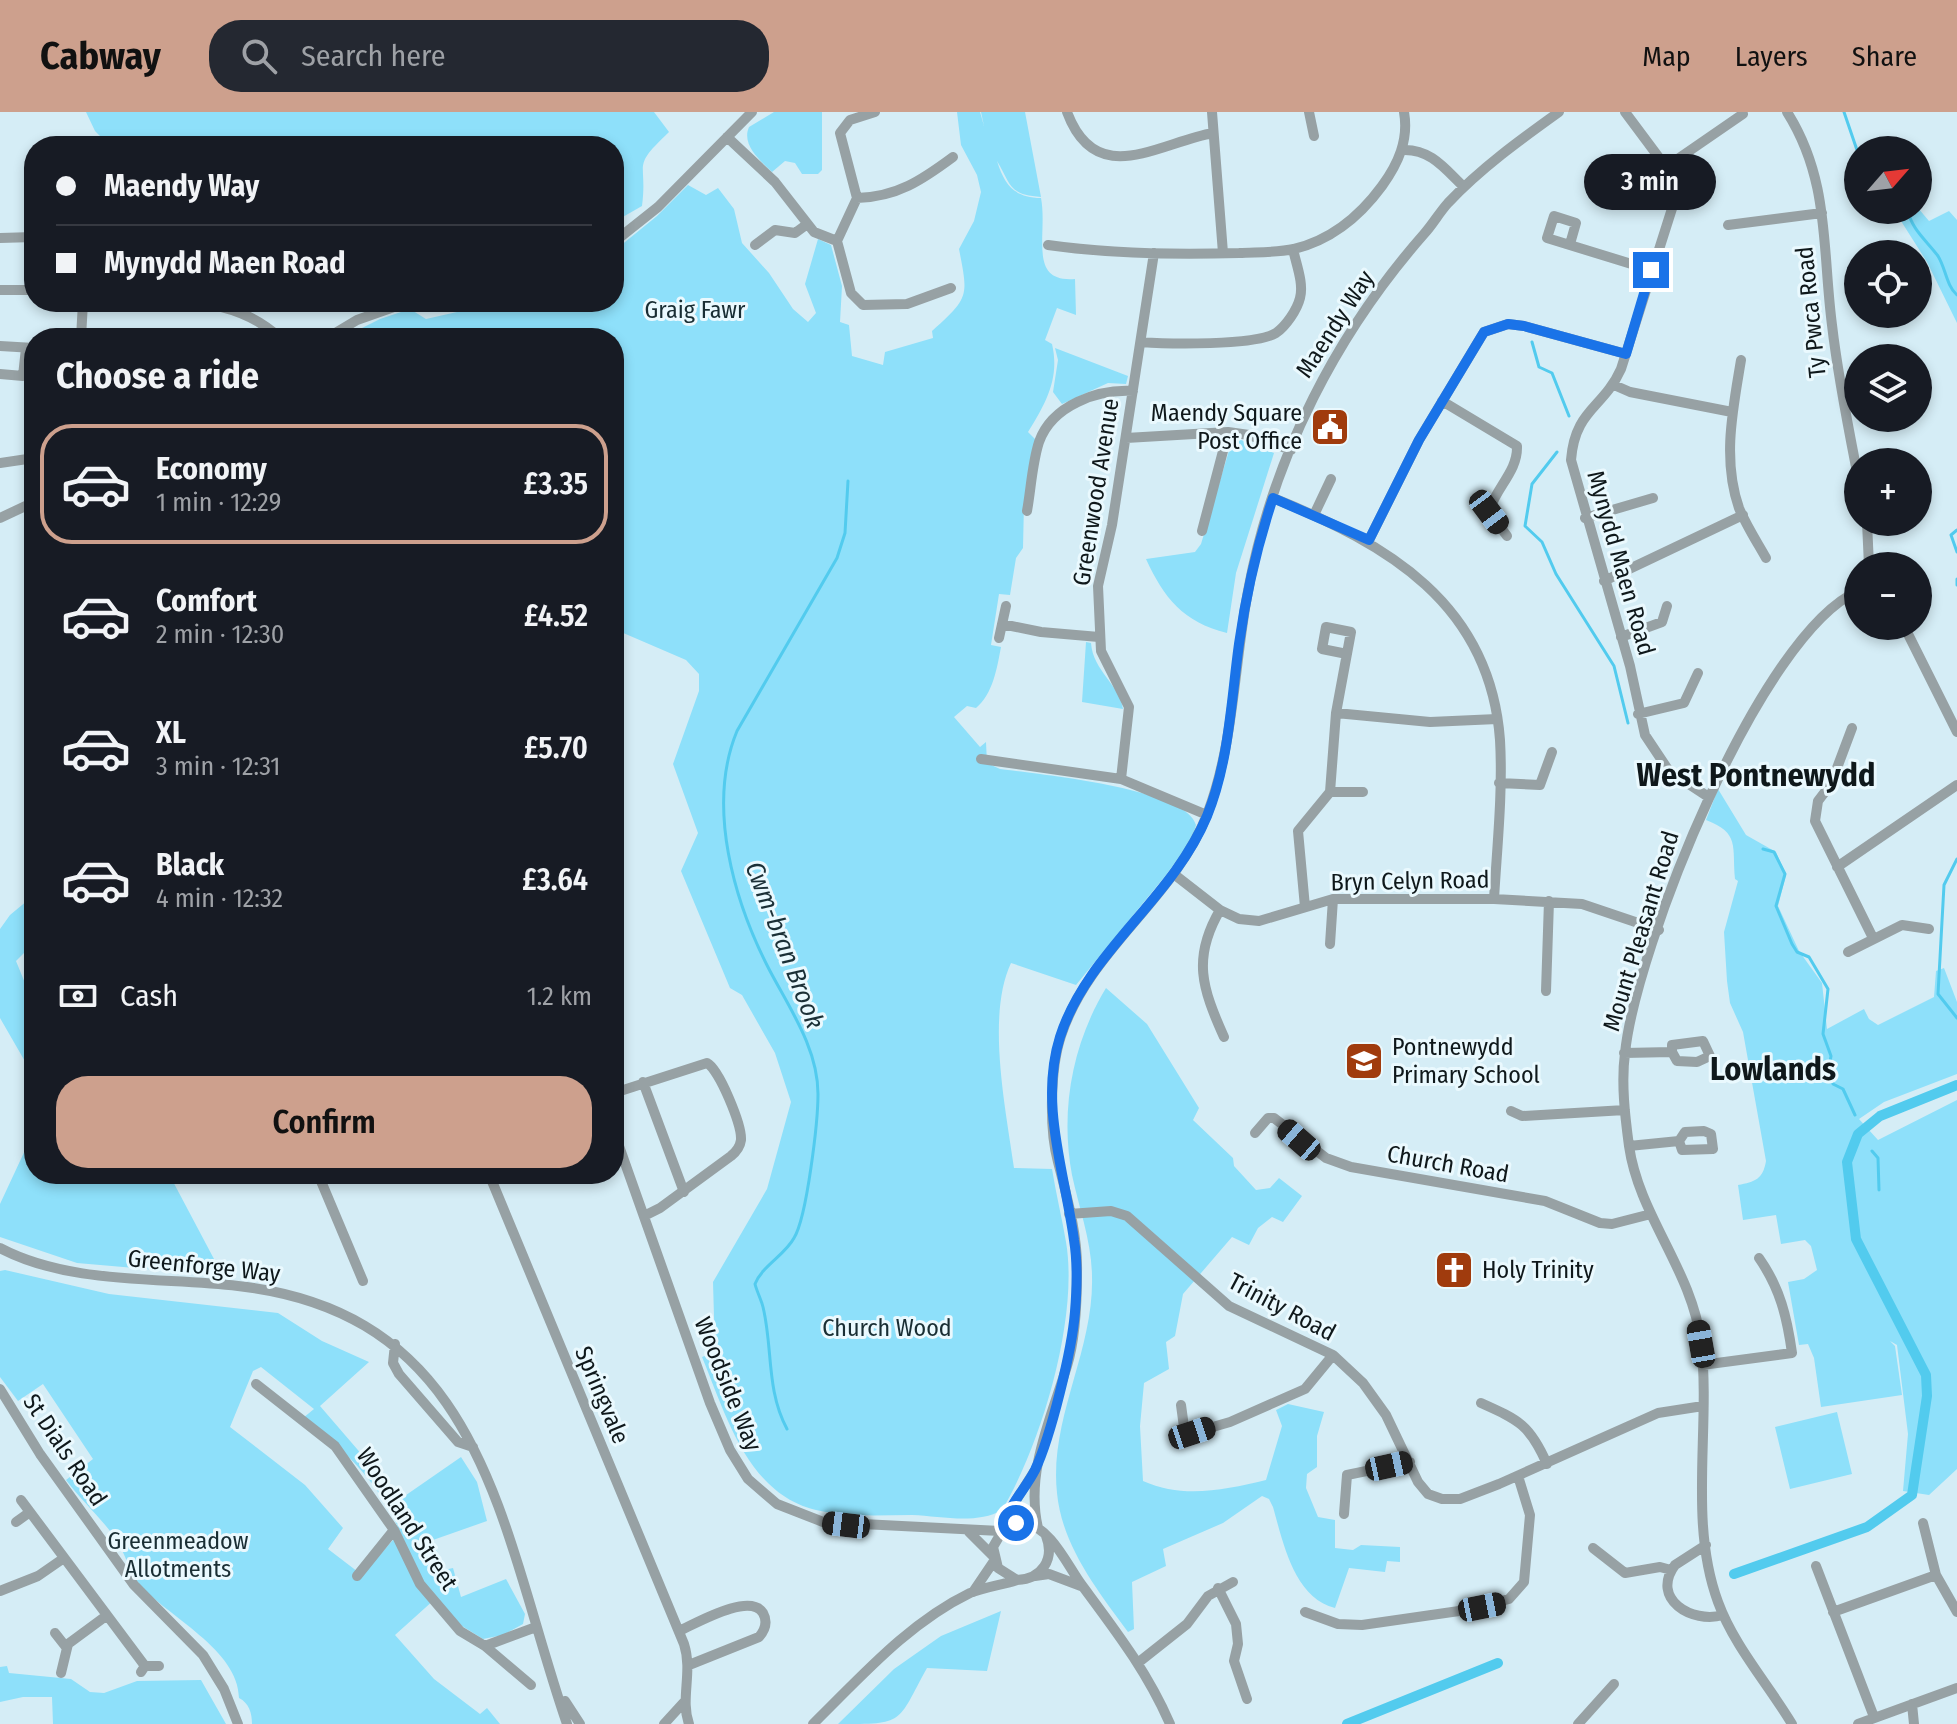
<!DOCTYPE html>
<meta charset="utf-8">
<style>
:root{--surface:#171b24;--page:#242831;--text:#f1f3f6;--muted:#9ea1a6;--line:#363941;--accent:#cda08d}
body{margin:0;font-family:"Fira Sans Condensed",sans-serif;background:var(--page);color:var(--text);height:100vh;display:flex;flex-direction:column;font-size:30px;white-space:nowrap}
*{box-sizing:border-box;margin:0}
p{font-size:26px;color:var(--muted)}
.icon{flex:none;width:44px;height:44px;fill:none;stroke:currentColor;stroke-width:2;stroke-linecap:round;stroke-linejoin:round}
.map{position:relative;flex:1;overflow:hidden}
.panel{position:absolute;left:24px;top:216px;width:600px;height:856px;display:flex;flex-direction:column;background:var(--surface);border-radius:32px;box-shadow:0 4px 12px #0003}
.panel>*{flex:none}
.banner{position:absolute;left:24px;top:24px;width:600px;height:176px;border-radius:32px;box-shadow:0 4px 12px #0003;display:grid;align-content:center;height:176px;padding:0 32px;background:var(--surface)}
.needle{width:52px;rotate:62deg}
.buttons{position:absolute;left:1844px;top:24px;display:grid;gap:16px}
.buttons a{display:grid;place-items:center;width:88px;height:88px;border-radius:50%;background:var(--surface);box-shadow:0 4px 12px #0003;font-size:40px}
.end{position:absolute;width:36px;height:36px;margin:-18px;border:10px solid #1a73e8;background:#fff;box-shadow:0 0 0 4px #fff}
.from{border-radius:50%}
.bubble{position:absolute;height:56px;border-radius:28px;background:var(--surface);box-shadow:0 4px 12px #0003;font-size:26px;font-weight:600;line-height:56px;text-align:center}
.car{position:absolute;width:24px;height:48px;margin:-24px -12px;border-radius:10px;box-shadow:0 0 6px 2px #0007;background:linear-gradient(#222 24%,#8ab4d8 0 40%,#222 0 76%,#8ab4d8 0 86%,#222 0)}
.banner b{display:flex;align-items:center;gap:28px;height:76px;font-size:30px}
.banner b+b{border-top:2px solid var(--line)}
.banner i{width:20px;height:20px;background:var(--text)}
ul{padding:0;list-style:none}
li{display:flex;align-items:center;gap:24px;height:120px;margin:0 16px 12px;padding:0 16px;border:4px solid transparent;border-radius:32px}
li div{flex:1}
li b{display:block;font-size:30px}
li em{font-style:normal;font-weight:600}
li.current{border-color:var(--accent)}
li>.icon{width:72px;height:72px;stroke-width:1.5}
h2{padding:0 32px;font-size:36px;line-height:96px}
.pay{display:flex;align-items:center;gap:20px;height:88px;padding:0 32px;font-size:30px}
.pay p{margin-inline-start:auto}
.button{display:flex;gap:16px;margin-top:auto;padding:16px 32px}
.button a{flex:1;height:92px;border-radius:32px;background:var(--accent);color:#111;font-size:32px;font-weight:600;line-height:92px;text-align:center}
header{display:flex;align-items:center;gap:48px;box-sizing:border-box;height:112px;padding:0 40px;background:var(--accent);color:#111}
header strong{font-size:38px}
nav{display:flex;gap:44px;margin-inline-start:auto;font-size:28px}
.search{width:560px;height:72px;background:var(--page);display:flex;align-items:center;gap:20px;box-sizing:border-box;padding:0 28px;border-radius:32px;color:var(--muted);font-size:30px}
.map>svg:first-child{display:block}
.green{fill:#8ee0fa;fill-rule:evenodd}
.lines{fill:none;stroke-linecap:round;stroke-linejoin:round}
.stream{stroke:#52cbee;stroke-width:3}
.canal{stroke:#52cbee;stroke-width:10}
.minor{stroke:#97a1a4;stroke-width:10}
.route{stroke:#1a73e8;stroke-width:10}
.labels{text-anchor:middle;stroke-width:6;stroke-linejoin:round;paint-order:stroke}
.park-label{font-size:24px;fill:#192e34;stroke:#eaf9fe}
.street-label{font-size:24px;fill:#0f181b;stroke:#eaf9fe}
.poi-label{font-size:24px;fill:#0f181b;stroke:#eaf9fe;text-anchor:start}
.water-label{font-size:26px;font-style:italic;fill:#1b3037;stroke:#eaf9fe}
.district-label{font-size:32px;font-weight:bold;fill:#0f181b;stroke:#eaf9fe}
</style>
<header>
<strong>Cabway</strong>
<div class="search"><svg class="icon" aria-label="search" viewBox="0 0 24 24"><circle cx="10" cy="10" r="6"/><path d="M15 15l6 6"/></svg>Search here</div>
<nav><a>Map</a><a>Layers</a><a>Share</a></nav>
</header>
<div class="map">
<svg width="1957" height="1612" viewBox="0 0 1957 1612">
<rect width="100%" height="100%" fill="#d5edf6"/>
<path class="green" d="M86,0H654L669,20C630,57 648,48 642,94L614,110V34H110L95,19Z
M774,0H822V58L818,62H802L795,51L785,49L772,60C761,49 741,33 749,15Z
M957,0H980L984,14L981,0H1025L1041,85C1008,83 1011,72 997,49C1005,74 1014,85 1041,86C1048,122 1027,171 1075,167L1076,203L1057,196L1045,228L1052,232C1060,266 1046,291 1028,320L1035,327L1024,391L1023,436L1016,446L1010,483L999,482L991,533L1001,535C997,556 993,582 976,596L967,594L954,605L980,635L986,630L987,651L1000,657C1036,662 1187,676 1196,713L1192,727L1166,763L1076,873L1011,851C986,904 1006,998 1014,1056L1052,1057C1056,1082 1062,1106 1066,1130C1079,1206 1041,1333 1002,1398C976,1413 941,1404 912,1403C883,1403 854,1405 826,1400C749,1389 727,1305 702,1245L715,1240L713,1170L767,1077L791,990L775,941L742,883L730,876L681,759L698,721L673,652L699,579V562L686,548L614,517V226H342L380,207L410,197L426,207L501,190H614V139L657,104L688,73L706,83L718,76L734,97L742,131L769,161L793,197L808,210L816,201L805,172L818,127L831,133L842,174L840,210L849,213L852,244L883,253L885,240L933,226L932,219C970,185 968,184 959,137L974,109L981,80L977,63L961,33Z
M1918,96L1929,109L1949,99L1957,108V211L1927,150L1894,98Z
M1055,236L1128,264L1126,272L1108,271L1062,292L1053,280L1058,248Z
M1241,328L1274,341L1236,461L1227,521C1183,510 1164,486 1146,447L1195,440L1201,432L1231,332Z
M1086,530L1091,531C1093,559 1120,573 1123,597L1082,590Z
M1718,677L1746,723L1776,740L1786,763L1778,794L1799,839L1822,871L1827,917L1864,897L1869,907L1878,913L1934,885L1936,859L1944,856L1957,890V962L1884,990L1859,1007L1878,1028L1957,988V1357L1929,1383L1903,1379L1908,1322L1897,1233L1890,1229L1895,1234L1902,1283L1821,1295L1814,1246L1808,1232L1799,1233L1788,1170L1804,1167L1817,1158L1811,1134L1805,1128L1781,1132L1776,1103L1743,1108L1738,1073C1755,1070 1763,1067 1766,1049L1743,920L1730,891L1727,869L1724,820L1738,769L1735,767C1732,734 1740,721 1706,708Z
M34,783V831L16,849L34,893V965L0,906V817L10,803Z
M1106,876L1147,912L1199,996L1193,1008L1233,1046L1234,1054L1256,1078L1270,1076L1279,1066L1302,1084L1283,1110L1272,1105L1258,1116L1249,1133L1232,1125L1183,1182L1175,1224L1166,1230L1169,1257L1144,1271L1140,1314L1143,1369C1183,1387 1224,1378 1266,1368L1282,1314L1276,1298L1288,1292L1324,1300L1317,1324V1355L1307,1362L1306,1376L1318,1405L1335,1408V1436L1353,1438L1361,1433L1400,1435V1450L1387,1449L1385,1460L1349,1456L1335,1496C1294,1486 1283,1430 1273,1395L1269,1387L1262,1384L1223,1411L1163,1437L1166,1454L1132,1470L1134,1517L1128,1520C1098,1479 1062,1434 1057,1381C1049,1307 1094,1239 1092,1165C1092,1131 1079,1096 1072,1063C1060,999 1072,932 1106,876Z
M34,1019V1062H169L214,1147L204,1162L77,1151L0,1125V1092Z
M5,1158L109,1182L278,1201L322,1229L369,1250L320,1294L382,1366L396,1390L461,1345L477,1370L487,1409L433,1428L444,1458L453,1456L461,1485L506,1467L525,1502L523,1512L503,1523L483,1527L462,1514L435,1487L395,1523L434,1567L480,1602L487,1596L500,1612H252C252,1601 249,1591 239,1586C239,1538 167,1504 140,1473C128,1458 125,1439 114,1424C99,1404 81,1388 66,1368L93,1347L43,1272L18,1289L0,1265V1159ZM261,1255L314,1297L303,1306C344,1337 380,1371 400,1420L362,1463L328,1437L343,1416L305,1373L230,1315L253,1259Z
M1837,1300L1852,1362L1790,1377L1775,1315Z
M1001,1499L987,1559L927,1556C896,1612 906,1612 838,1612L894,1557L941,1524Z
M7,1554L9,1561L71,1567L90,1580L104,1581L137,1569L201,1568L226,1612H53L52,1585H23L0,1590V1555Z"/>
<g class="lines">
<path class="stream" d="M1844,0L1858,41
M1908,98C1911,117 1927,129 1938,144C1946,157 1946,173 1957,183
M1532,230L1539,255L1552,261L1569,304
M1557,340L1532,372L1525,414L1542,430L1556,462L1614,554L1628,611
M1957,418L1951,423L1957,440
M1957,467V473
M1763,737L1774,740L1785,762L1776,794L1792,832L1797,840L1809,845L1828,877L1823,922L1831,944L1829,956L1833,972L1843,977L1855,1003
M1957,747L1944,773L1938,882L1957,906
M1872,1039L1878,1046L1879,1078
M787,1317C766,1278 773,1236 763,1195C761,1187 757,1180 755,1172C762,1154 785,1143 794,1126C807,1105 818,1009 818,982C818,937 790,897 770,859C734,790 706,694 737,619L837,446L845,421L848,369"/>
<path class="canal" d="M1734,1462L1867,1415L1912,1383L1927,1284L1926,1263L1856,1127L1847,1050L1858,1022L1880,1004L1957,973
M1347,1612L1498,1551"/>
<path class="minor" d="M875,0L850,8L840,21L857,86L837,129L851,181L863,193L907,192L951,176
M1067,0C1096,78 1158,31 1213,21
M1212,0L1223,141
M1309,0L1314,24
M1625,0L1666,55L1676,84L1621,257C1603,297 1575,297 1571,348L1630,554L1645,623L1669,659L1707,684
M1787,0C1830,68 1822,136 1832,213C1838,265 1848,314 1858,365
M727,25L775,70L814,120L837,129
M1403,38C1431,37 1445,57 1464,75
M1666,55L1743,2
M857,86C897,85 922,68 953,45
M1728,113L1822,101
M0,126L34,125
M614,130L658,95L752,0
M1570,132L1576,111L1554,104L1547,126L1651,158
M755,133L775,118L795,121L806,113
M1048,133C1111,142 1175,143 1239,141C1257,140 1276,141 1294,137C1331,128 1360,104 1382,74C1398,52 1409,28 1404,0
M0,178H34
M196,190C229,195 255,203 280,226
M81,226L83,190
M327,226L357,208L408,190
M1141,230C1167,232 1255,234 1276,221C1286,214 1297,198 1300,186C1304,171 1296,152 1293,137
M0,234L34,236
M1741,248C1733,297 1722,347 1739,396C1746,413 1757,430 1766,446
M0,262L23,264L26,236
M1614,273L1630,280L1732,300
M1442,289L1517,334C1518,360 1495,376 1489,400L1507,424
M1126,326L1228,320L1249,323L1291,338
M0,351L34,346
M1273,386C1387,432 1490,491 1500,628C1503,680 1497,735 1494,787
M1027,399C1031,377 1032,352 1039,330C1052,293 1098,277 1133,279
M1314,403L1331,367
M0,406L34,390
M1585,406L1653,386
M1867,410L1869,454
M1202,419L1228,320
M1369,428L1419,328L1484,220L1508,212L1524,214L1626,242
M1604,469L1743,403
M1002,512L1041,520L1099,525
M1904,514L1957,620
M1621,525L1662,510L1667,494
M999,526L1006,494
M1336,601L1430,610L1497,607
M1638,602L1684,591L1698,561
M1852,616L1831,672L1818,689L1815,709L1873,826
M981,647L1121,667L1207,703
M1121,667L1129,595L1101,539L1098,474L1112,413L1154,141
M1499,671L1540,673L1552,640
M1330,680H1363
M1837,755L1957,673
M1175,763L1220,798L1239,807L1259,809L1333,787H1494L1582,792L1659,818
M1305,795L1298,719L1330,680L1336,601L1351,520L1326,515L1322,537L1347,542
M1220,798C1192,846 1202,876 1224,925
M1330,832L1333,787
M1848,840L1902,813L1929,817
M1546,879L1549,789
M1624,941L1672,940V933L1703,929L1710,944L1697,950L1677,949L1672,940
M643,970L684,1080
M614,981L707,951C719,957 742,1013 741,1028C740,1035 736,1040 731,1044L660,1096L644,1104
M1511,999L1522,1004L1625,998
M614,1020L710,1291L730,1338L748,1367L777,1392L823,1410L1000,1419
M1255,1021L1268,1006H1274L1326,1046L1351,1055L1545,1089L1600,1111L1612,1112L1651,1102
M1629,1034L1679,1029L1685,1020L1704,1019L1711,1022L1713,1037L1682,1038L1679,1029
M318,1062L363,1169
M489,1062L684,1532C693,1560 680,1587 689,1612
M1069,1102L1111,1099L1127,1104L1229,1194L1333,1243L1363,1271L1386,1303L1418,1370L1428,1382L1442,1387H1460L1499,1372L1658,1301L1703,1294
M0,1136C70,1173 161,1165 238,1174C486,1202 500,1418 567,1612
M395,1232L393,1251L399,1262L458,1330L473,1335
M1702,1253L1792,1241C1787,1205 1780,1176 1759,1146
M256,1272L335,1334L394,1418L420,1472L460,1519L485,1534L536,1515
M0,1277L40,1342L134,1473L203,1543L224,1577L238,1612
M1481,1291C1519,1308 1530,1313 1547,1352
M1181,1293L1184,1315L1192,1321L1230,1310L1305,1277L1333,1243
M21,1388L145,1554
M1344,1402L1347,1363L1410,1350
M16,1410L30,1400
M1923,1411L1936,1463L1957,1500
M1004,1416L1006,1404L1034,1360
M1038,1416C1025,1361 1051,1306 1067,1254C1076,1225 1077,1190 1077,1160C1078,1124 1067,1085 1058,1050C1049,1017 1050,957 1061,924C1089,837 1176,786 1208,700C1235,628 1234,548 1249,474C1274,343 1337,221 1424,122C1433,112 1439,101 1448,91C1481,56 1520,28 1559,0
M969,1420L993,1444
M1046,1424C1055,1447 1042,1467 1017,1468L998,1456L993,1435L1004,1416L1024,1410C1051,1416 1066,1451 1081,1472C1115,1518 1147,1559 1170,1612
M1706,1433L1675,1453C1650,1487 1692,1512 1723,1503
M1593,1436L1625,1461L1660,1455L1671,1458
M1816,1454L1874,1605
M357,1464L394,1418
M1035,1464L1049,1462L1081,1474
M1218,1476L1236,1512L1238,1532L1234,1549L1247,1587
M0,1479L38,1464L64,1446
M973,1480L994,1449
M1305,1500L1338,1512L1362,1513L1466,1498L1509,1487L1524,1470L1530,1403L1518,1364
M1833,1500L1936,1463
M679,1519C697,1511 750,1480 763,1501C768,1510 765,1518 759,1525L689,1553
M55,1521L66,1535
M485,1534L531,1573
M1139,1550L1187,1512L1208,1484L1233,1470
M141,1560L145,1554H159
M61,1561L68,1532L106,1504
M565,1589L580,1612
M1912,1592L1914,1612
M664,1612L685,1589
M813,1612C861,1565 908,1511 970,1481C984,1475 1002,1473 1017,1468
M1578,1612L1614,1572
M1792,1612C1768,1572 1734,1534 1718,1490C1688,1409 1711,1315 1701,1230C1692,1158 1639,1104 1629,1034C1625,1004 1621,971 1625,941C1636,835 1760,522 1858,479
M1858,1612L1957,1576"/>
</g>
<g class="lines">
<path class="route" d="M1016,1411L1004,1416C1008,1393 1025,1378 1035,1358C1051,1324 1072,1238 1075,1200C1077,1176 1078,1152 1074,1128C1065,1061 1039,992 1060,925C1087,840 1172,788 1207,704C1229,650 1231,590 1239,532C1246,482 1257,434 1273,386L1369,428L1419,328L1484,220L1508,212L1524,214L1626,242L1651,158"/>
</g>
<defs>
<symbol id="civic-square" viewBox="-11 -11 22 22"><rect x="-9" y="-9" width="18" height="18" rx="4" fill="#a03b0d" stroke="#eaf9fe"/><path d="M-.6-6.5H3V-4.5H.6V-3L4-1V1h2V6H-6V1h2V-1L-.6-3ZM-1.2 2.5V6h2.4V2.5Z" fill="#fff"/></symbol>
<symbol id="school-square" viewBox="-11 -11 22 22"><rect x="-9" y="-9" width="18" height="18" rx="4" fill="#a03b0d" stroke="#eaf9fe"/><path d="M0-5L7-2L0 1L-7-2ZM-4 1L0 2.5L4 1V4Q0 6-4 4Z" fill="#fff"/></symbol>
<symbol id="church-square" viewBox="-11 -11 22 22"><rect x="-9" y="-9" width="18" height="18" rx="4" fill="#a03b0d" stroke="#eaf9fe"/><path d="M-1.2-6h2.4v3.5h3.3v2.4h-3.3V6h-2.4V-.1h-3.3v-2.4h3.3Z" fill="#fff"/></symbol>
</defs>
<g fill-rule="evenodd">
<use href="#civic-square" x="1308" y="293" width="44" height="44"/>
<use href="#school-square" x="1342" y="927" width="44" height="44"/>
<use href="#church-square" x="1432" y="1136" width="44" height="44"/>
</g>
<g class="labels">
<g class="park-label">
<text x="695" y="206">Graig Fawr</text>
<text x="887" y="1224">Church Wood</text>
<text x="178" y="1437">Greenmeadow<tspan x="178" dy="28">Allotments</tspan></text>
</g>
<g class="street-label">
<text transform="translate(1811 200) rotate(-96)" y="8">Ty Pwca Road</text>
<text transform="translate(1335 212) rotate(-57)" y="8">Maendy Way</text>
<text transform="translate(1096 380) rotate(-81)" y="8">Greenwood Avenue</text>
<text transform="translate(1621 451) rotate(74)" y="8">Mynydd Maen Road</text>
<text transform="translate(1410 769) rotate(-1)" y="8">Bryn Celyn Road</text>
<text transform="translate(1641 819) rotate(-73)" y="8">Mount Pleasant Road</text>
<text transform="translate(1448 1052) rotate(10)" y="8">Church Road</text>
<text transform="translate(204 1154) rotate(6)" y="8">Greenforge Way</text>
<text transform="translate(1282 1195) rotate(28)" y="8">Trinity Road</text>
<text transform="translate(728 1272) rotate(68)" y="8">Woodside Way</text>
<text transform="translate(602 1283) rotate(67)" y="8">Springvale</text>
<text transform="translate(65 1338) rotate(56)" y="8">St Dials Road</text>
<text transform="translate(407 1407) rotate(57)" y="8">Woodland Street</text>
</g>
<g class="poi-label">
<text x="1302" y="309" text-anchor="end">Maendy Square<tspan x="1302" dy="28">Post Office</tspan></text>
<text x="1392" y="943">Pontnewydd<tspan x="1392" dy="28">Primary School</tspan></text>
<text x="1482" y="1166">Holy Trinity</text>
</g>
<g class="water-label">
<text transform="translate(785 833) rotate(69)" y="9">Cwm-bran Brook</text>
</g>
<g class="district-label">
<text x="1756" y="674">West Pontnewydd</text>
<text x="1773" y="968">Lowlands</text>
</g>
</g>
</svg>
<div class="buttons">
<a><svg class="needle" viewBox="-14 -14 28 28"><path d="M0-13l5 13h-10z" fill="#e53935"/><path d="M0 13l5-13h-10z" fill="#9ea1a6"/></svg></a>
<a><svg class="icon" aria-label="locate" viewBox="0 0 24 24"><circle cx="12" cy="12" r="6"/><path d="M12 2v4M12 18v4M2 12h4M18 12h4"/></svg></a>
<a><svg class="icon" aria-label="layers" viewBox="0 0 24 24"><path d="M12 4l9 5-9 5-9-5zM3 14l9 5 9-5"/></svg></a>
<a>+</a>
<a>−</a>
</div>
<i class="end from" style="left:1016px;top:1411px"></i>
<i class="end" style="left:1651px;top:158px"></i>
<div class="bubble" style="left:1584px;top:42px;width:132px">3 min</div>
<i class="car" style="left:1489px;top:400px;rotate:143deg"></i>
<i class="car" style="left:1299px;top:1028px;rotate:311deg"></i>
<i class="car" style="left:1701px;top:1232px;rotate:350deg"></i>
<i class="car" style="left:1192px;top:1321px;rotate:72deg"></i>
<i class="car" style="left:1389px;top:1354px;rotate:78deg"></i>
<i class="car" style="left:846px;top:1413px;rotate:277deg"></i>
<i class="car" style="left:1482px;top:1495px;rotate:79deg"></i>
<div class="banner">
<b><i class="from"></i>Maendy Way</b>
<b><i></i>Mynydd Maen Road</b>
</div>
<section class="panel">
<h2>Choose a ride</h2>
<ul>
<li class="current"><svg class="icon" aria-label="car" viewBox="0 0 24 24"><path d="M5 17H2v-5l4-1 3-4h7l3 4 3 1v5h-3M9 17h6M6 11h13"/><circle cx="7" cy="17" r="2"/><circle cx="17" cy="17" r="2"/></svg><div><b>Economy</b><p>1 min · 12:29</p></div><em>£3.35</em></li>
<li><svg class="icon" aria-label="car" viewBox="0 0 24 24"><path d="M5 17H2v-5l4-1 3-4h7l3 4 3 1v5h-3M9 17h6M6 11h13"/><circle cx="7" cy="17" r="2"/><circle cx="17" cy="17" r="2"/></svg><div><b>Comfort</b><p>2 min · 12:30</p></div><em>£4.52</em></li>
<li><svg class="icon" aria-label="car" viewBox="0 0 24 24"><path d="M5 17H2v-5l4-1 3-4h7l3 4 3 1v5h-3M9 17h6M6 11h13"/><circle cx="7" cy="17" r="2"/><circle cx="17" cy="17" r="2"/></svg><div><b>XL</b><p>3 min · 12:31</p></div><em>£5.70</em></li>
<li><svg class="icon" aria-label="car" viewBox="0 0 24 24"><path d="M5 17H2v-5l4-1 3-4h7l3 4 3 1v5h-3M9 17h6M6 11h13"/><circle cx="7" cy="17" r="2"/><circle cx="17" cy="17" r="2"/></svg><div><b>Black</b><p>4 min · 12:32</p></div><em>£3.64</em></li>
</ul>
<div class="pay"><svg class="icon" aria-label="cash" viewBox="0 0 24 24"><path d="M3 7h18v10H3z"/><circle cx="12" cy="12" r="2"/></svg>Cash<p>1.2 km</p></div>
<div class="button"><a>Confirm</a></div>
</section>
</div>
